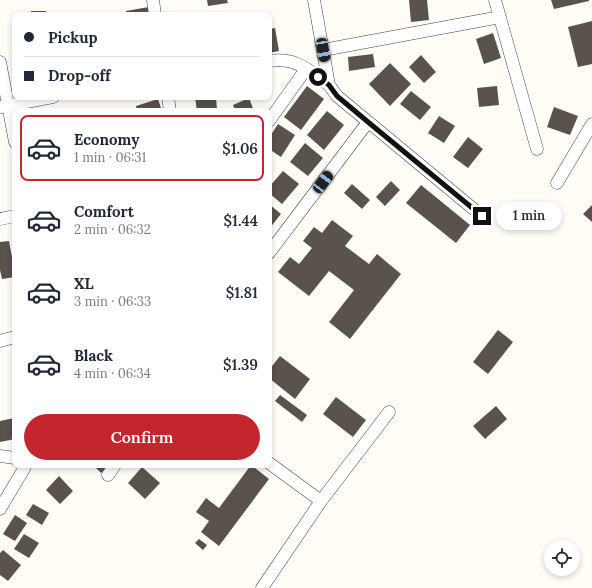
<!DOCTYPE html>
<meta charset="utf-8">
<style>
:root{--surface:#fff;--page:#f2f2f3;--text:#1f2937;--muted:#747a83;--line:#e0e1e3;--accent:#c4262e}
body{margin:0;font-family:Lora,serif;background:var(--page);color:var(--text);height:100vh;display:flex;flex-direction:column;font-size:15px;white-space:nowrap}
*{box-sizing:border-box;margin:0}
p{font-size:13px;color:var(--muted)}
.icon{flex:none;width:22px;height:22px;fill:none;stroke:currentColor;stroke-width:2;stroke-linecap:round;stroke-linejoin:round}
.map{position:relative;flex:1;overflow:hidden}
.sheet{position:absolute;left:12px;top:108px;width:260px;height:360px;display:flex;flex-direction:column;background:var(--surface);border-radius:8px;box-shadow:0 2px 6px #0003}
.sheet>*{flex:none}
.guide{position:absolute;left:12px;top:12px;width:260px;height:88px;border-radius:8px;box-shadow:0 2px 6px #0003;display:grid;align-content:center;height:88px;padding:0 12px;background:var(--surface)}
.fabs{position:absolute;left:544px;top:540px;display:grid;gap:8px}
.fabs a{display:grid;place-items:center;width:36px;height:36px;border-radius:50%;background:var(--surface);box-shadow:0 2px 6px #0003;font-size:20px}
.end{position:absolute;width:18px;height:18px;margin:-9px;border:5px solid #111;background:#fff;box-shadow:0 0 0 2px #fff}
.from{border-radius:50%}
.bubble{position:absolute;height:28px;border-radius:14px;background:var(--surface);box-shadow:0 2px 6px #0003;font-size:13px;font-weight:600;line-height:28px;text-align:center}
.car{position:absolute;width:12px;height:24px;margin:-12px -6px;border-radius:5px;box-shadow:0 0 3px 1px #0007;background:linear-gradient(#222 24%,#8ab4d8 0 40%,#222 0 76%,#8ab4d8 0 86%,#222 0)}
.guide b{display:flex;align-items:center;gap:14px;height:38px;font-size:15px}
.guide b+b{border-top:1px solid var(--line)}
.guide i{width:10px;height:10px;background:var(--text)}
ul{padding:7px 0 0;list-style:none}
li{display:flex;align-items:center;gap:12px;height:66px;margin:0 8px 6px;padding:0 4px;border:2px solid transparent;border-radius:8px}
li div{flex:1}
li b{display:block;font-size:15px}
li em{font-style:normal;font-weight:600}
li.current{border-color:var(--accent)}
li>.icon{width:36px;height:36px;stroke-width:1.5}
.button{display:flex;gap:8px;margin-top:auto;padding:8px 12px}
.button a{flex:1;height:46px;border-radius:24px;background:var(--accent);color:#fff;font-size:16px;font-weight:600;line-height:46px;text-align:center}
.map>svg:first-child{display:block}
.building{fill:#5a524d}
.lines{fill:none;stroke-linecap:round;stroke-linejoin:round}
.minor-casing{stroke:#444;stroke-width:13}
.minor{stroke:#fff;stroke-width:12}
.route{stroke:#111;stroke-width:5}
</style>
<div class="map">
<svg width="592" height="588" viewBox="0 0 592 588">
<rect width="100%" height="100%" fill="#fffdf5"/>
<path class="building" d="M207,0H227L228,3L208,6Z
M409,0H427L429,20L411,22Z
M551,0H589V1L554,9Z
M149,7L150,15H127L126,11Z
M31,11H46V15H31Z
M592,21V64L578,67L568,27Z
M275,28L279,51L269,53V29Z
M493,33L501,58L484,64L476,39Z
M373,54L375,67L349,71L348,57Z
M421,55L436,72L424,83L409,67Z
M390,63L411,84L390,106L369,84Z
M307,86L324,99L301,130L284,117Z
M497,86L499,105L479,107L477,88Z
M411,91L431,107L420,120L400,104Z
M195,97H216L217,110L197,111Z
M249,98L254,111H235L233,105Z
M158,99L162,111H137L136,106Z
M554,107L578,116L570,135L547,127Z
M327,111L344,125L324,150L307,135Z
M439,116L455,126L444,143L428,133Z
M278,124L295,135L281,157L269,149V138Z
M468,137L483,149L468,168L453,157Z
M305,143L323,158L308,176L290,162Z
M283,171L299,184L282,204L269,193V187Z
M391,181L400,190L385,206L376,197Z
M352,184L370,200L362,209L344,193Z
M421,185L470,225L456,243L406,203Z
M269,204L281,214L269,229Z
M592,205V222L583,214Z
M332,220L353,236L345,246L369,264L377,254L401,274L350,339L329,322L354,290L329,271L309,296L278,272L290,257L299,264L312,248L303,241L314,227L322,233Z
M9,241L12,257H15V277L2,279L0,270V242Z
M498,330L513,342L488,374L473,362Z
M280,356L310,379L295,399L269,378V370Z
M280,395L307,415L302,422L275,401Z
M336,397L366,420L353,437L323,414Z
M496,406L507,419L485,439L473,426Z
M14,418L15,439L0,442V421Z
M93,465H109L101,473Z
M251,465L269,479L219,546L201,532L209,521L196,512L206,498L219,508Z
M142,467L160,483L145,499L128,483Z
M59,476L73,491L60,504L46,490Z
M33,504L49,513L42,525L26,515Z
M15,515L27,523L15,541L3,534Z
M24,534L39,543L29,558L14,549Z
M199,539L207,545L203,550L195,543Z
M3,550L21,565L8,581L0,575V553Z"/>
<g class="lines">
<defs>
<path id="minor" d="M153,0L155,15
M314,0L329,85L337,96L482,216
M495,0L537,149
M323,50L500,17
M269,61C297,57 308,70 329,85
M0,62L15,142
M168,97L170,111
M0,107L53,97
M269,121L306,69
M557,183L592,124
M0,219L15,216
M269,253L368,122
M0,341L15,337
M0,456L15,458
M269,463L321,501
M108,475L115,465
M0,509L25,467L24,465
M262,588L321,501L389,412"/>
</defs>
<use href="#minor" class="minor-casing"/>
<use href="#minor" class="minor"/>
</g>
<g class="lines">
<path class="route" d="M318,77L329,85L337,96L368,122L482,216"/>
</g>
</svg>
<div class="fabs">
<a><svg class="icon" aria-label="locate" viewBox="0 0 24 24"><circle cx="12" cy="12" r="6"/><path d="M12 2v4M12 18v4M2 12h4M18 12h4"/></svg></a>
</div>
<i class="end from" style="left:318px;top:77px"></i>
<i class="end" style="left:482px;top:216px"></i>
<div class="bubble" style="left:496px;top:202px;width:66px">1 min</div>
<i class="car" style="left:323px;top:50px;rotate:170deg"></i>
<i class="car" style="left:323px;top:182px;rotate:37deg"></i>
<div class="guide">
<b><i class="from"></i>Pickup</b>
<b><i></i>Drop-off</b>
</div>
<section class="sheet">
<ul>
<li class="current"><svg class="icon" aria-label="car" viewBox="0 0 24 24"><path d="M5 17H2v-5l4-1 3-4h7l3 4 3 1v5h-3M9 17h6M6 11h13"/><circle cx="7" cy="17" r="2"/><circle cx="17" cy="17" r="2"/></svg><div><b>Economy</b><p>1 min · 06:31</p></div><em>$1.06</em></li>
<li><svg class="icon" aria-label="car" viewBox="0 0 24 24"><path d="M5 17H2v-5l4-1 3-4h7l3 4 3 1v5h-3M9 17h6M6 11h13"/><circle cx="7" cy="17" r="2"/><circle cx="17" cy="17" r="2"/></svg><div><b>Comfort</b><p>2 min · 06:32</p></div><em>$1.44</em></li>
<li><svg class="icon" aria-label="car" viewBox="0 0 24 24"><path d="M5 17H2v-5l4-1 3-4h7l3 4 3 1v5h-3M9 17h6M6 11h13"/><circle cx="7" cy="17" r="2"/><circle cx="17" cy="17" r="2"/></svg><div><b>XL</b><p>3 min · 06:33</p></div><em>$1.81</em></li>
<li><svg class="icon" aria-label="car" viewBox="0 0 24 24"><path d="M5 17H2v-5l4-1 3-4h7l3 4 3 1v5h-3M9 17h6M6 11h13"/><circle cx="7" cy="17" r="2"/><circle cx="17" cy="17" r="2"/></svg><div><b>Black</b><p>4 min · 06:34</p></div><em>$1.39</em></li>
</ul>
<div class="button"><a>Confirm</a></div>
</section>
</div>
